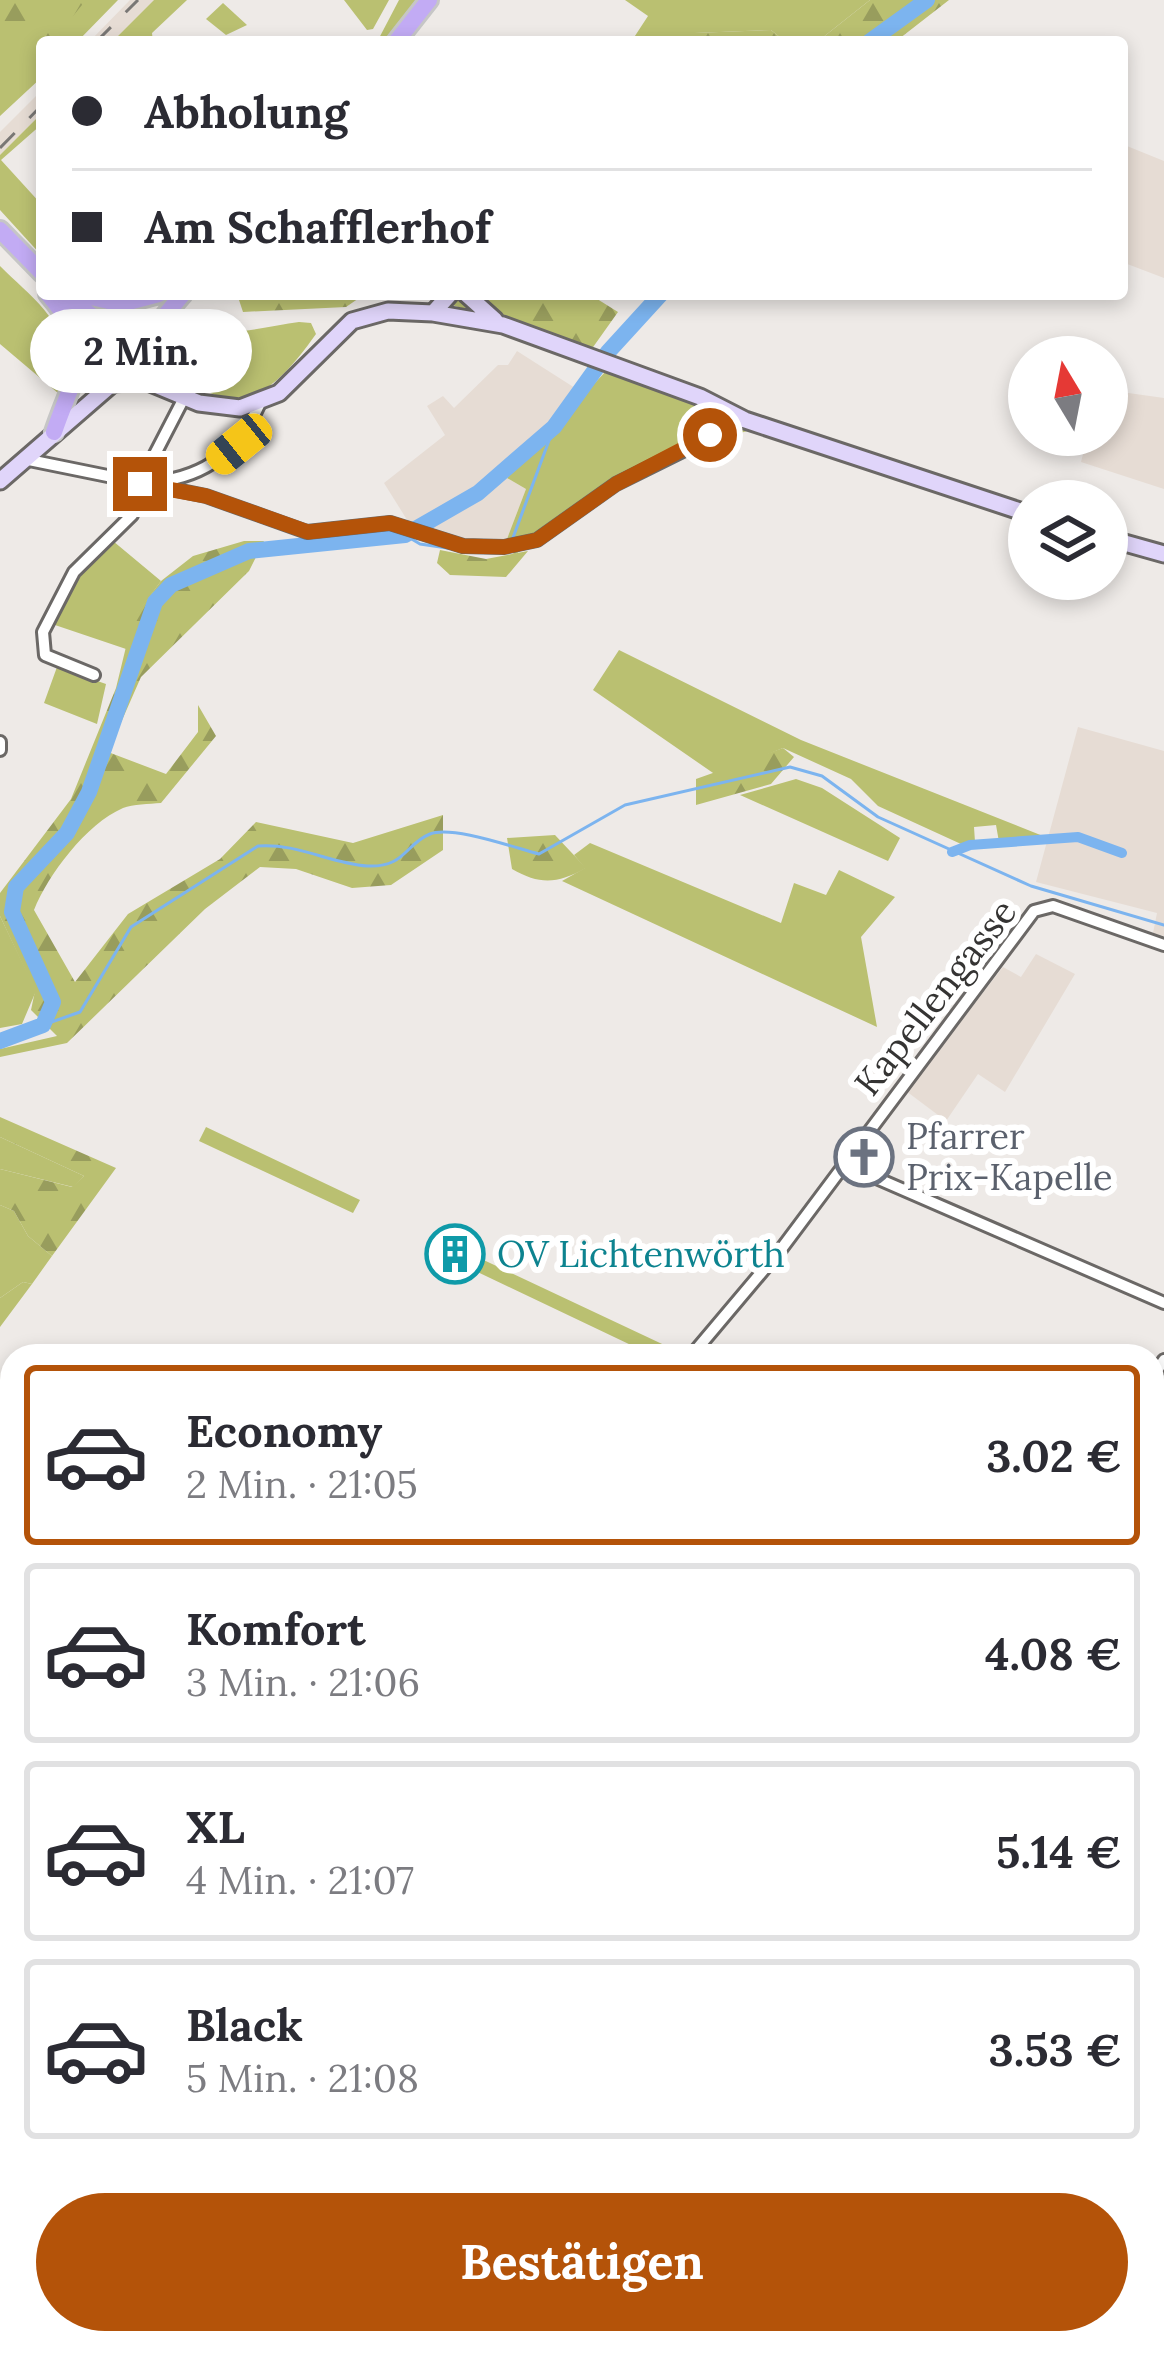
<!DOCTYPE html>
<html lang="de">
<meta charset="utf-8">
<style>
:root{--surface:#fff;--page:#f7f7f7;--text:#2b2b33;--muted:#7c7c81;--line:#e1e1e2;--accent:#b45309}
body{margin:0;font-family:Lora,serif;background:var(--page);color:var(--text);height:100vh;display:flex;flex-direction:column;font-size:45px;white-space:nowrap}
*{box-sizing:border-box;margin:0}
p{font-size:39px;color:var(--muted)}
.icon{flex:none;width:66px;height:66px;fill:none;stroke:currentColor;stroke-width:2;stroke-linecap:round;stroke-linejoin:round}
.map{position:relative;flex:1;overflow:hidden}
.sheet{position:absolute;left:0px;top:1344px;width:1164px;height:1011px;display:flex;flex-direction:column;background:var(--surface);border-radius:36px 36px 0 0;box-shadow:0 6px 18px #0003}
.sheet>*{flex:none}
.banner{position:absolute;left:36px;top:36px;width:1092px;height:264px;border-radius:12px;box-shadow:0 6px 18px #0003;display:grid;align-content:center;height:264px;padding:0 36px;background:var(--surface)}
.needle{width:78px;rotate:350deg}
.tools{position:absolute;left:1008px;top:336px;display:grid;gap:24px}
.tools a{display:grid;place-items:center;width:120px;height:120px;border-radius:50%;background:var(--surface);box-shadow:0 6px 18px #0003;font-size:60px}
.end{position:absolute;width:54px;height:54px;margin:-27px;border:15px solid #b45309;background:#fff;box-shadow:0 0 0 6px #fff}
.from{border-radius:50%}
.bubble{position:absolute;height:84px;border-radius:42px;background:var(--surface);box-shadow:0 6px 18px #0003;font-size:39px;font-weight:700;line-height:84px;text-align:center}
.car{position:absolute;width:36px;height:72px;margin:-36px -18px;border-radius:15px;box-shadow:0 0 9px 3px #0007;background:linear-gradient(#f5c518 24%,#345 0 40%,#f5c518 0 76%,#345 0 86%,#f5c518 0)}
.banner b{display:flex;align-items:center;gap:42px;height:114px;font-size:45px}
.banner b+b{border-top:3px solid var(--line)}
.banner i{width:30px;height:30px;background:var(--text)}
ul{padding:21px 0 0;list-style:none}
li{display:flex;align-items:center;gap:36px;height:180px;margin:0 24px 18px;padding:0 12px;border:6px solid var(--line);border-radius:12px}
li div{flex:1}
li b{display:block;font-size:45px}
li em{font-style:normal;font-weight:700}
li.selected{border-color:var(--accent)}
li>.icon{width:108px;height:108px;stroke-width:1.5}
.primary-button{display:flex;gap:24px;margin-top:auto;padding:24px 36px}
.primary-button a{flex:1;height:138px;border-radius:72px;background:var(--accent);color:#fff;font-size:48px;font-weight:700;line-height:138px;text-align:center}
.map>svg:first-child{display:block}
.built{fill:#e6dcd4}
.green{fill:#bac071}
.forest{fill:url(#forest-firs)}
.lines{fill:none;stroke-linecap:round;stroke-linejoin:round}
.stream{stroke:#7cb4ef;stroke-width:3}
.canal{stroke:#7cb4ef;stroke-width:10}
.river{stroke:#7cb4ef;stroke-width:16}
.street-casing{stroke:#6b6866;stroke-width:16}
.secondary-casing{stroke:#6b6866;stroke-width:21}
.primary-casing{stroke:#c6c6c6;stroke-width:22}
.street{stroke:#fff;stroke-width:10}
.secondary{stroke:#e0d5fa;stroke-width:15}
.primary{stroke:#c2abf4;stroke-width:16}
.rail{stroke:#797775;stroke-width:3;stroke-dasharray:21 21;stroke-linecap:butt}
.route{stroke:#b45309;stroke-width:15}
.labels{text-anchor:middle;stroke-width:12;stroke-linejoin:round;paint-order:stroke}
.street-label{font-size:36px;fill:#353433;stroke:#fff}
.worship-label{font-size:36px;fill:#5b616d;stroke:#fff;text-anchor:start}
.culture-label{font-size:36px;fill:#0d838f;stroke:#fff;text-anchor:start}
</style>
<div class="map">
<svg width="1164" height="2353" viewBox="0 0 1164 2353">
<defs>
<pattern id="forest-firs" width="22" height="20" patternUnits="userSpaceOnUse" patternTransform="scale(3)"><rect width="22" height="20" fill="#bac071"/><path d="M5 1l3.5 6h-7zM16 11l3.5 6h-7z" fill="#989d5d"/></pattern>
</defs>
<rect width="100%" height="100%" fill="#eeeae7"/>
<path class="built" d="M130,0H154L112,42H89Z
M42,90V113L0,155V132Z
M1122,144L1164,161V278L1122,262Z
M517,351L575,388L549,423L495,474L500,482L507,478L526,489L507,539L465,543L426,532L409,523L384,483L445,435L427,406L443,396L454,408L498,365H508Z
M1107,390L1164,398V489L1081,462L1088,435H1107Z
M1078,727L1164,751V936L1153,933L1157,913L1036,882Z
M1036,954L1075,974L1005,1092L978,1074L946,1121L906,1091L1003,967L1021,977Z"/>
<path class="green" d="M0,0H118L77,42H42V77L0,116Z
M154,0H187L152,33L153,42H112Z
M344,0H389L373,29L367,30Z
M399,0H422L389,42H377Z
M625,0H870L817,42H786L771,30L695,33L700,42H631L648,16Z
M223,3L247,25L226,35L206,19Z
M42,113V124L1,160L42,205V256L0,210V155Z
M0,266C31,297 70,323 66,371L59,370L65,399L0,344Z
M187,317C213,344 264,326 299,322L311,323L316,334C267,403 236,420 165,366L160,338L170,324Z
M606,371C655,394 704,401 751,430L708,442L616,490L514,555L507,539L526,489L507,478Z
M113,541L161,581L134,618L129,650L52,624L77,577Z
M619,650L801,740L1048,838L999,842L996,825L974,827L975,842L961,844L878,806L851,779L783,748L716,775L593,690Z
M57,667L106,684L97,724L44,703Z
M796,779L822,788L900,838L888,861L740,795Z
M590,843L781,923L794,883L826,895L839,870L895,897L861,937L877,1027L562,881L585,868L574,855Z
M0,916L36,991L22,1024L0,1028Z
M206,1127L360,1200L353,1213L199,1141Z
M0,1137L84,1176L73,1187L0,1169Z
M0,1205L14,1211L28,1236L52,1256L32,1284L23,1282L0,1298Z
M473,1255L677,1351L674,1356H654L467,1267Z"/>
<path class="forest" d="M0,0H46L8,47L0,32Z
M67,0H86L52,42H42L37,62L34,41Z
M870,0H949L895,42H817Z
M771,30L786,42H700L693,33Z
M245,294H365L346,307L243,312L238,297Z
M418,294L594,297L618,312L591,350Z
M244,541H264L249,571L141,677L108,752L166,774L198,732V705L216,736L161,803C149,804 133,804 123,808C86,824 48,875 34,910L75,982L128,914L220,859L256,822L353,843L443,815V850L391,885L352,888L296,869L260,867L205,909L67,1043L0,1057V1049L57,1036L31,1010L35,991L0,916V893L71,799L116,688L133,618L161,581L193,556Z
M440,550L486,559L528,551L506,577L450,575L437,563Z
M783,748L794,757L771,784L696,805V779Z
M555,835L586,868C557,884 540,885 512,869L507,838Z
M0,1117L116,1168L52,1256L28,1236L14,1211L0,1205V1169L72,1187L84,1176L0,1137Z
M23,1282L32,1284L0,1327V1298Z"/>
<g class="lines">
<path class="stream" d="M405,535L420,544L454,549
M511,543L554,427
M470,551L502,552
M43,1025L80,1012L131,927L258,846C297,843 329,863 367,866C405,868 405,844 430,834C452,825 515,848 539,854L625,805L790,767L822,776L878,817L1031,886L1164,925"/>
<path class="canal" d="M952,852L970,845L1078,837L1122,853"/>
<path class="river" d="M869,42L927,0
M0,1041L43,1025L53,1002L12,912L16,887L67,833L89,792L155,602L171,585L249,551L405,535L478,493L554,427L608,352L661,294"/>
<defs>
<path id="street" d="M24,459L206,496L307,532L390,523L463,546L504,547L537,540L616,484L745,420
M155,482C208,476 239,450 260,403
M94,675L45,655L43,632L74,572L132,515L140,483L185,396
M0,742V750
M844,1164L1164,1303
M691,1356L782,1248L1034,911L1053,906L1164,945
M1152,1378L1164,1360
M1152,1590L1164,1599
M0,2286L12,2270
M601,2353L607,2343"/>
<path id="secondary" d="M466,294L495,320
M433,313L450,294
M141,379L199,403L240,408L279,393L352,321L388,311L433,313L503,325L700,397L745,420L1029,514
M0,481L113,383
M1107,538L1164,554"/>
<path id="primary" d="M396,42L429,0
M0,230L42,273
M48,294C99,353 75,369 54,432
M64,294L110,330
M79,294L121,304L159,294
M149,342L136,329L110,330L95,349L99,370L113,383L141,379L151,365C156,324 154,328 183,294"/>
</defs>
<use href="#street" class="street-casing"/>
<use href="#secondary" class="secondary-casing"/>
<use href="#primary" class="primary-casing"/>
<use href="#street" class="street"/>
<use href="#secondary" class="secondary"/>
<use href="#primary" class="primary"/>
<path class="rail" d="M96,42L138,0
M0,148L42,105"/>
</g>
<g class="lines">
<path class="route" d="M140,484L206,496L308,532L390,523L463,546L504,547L537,540L616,484L710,435"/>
</g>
<defs>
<symbol id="church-ring" viewBox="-11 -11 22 22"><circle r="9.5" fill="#fff" stroke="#6b7280" stroke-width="1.5"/><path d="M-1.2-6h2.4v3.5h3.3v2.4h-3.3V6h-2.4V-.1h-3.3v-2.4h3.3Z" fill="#6b7280"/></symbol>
<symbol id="building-ring" viewBox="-11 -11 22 22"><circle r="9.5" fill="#fff" stroke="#0f9aa8" stroke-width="1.5"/><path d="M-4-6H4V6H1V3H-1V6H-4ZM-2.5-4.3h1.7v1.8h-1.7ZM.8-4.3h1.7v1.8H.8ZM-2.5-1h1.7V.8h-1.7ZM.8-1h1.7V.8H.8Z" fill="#0f9aa8"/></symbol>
</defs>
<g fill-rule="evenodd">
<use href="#church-ring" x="831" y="1124" width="66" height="66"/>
<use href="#building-ring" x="422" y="1221" width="66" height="66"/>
</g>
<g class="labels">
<g class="street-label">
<text transform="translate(935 997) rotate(-52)" y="13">Kapellengasse</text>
</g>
<g class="worship-label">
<text x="906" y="1149">Pfarrer<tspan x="906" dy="41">Prix-Kapelle</tspan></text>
</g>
<g class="culture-label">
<text x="497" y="1267">OV Lichtenwörth</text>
</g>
</g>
</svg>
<div class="tools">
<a><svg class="needle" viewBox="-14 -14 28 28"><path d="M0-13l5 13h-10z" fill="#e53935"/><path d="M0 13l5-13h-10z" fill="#7c7c81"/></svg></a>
<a><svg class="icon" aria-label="layers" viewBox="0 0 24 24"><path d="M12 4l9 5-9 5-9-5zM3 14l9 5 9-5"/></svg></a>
</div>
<i class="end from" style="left:710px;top:435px"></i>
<i class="end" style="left:140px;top:484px"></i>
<div class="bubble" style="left:30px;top:309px;width:222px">2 Min.</div>
<i class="car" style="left:239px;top:444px;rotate:231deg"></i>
<div class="banner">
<b><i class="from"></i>Abholung</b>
<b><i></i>Am Schafflerhof</b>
</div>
<section class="sheet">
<ul>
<li class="selected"><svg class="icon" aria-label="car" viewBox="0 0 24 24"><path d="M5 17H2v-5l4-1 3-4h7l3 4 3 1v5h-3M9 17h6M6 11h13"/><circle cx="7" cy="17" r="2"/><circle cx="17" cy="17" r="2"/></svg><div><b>Economy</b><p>2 Min. · 21:05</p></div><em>3.02 €</em></li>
<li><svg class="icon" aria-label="car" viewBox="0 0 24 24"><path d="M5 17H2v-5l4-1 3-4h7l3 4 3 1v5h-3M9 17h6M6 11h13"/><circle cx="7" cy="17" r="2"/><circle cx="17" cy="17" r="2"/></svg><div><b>Komfort</b><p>3 Min. · 21:06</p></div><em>4.08 €</em></li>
<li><svg class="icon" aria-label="car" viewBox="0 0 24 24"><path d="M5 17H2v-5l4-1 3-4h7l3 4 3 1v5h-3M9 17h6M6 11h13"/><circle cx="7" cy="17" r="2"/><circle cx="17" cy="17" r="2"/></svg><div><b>XL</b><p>4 Min. · 21:07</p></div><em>5.14 €</em></li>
<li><svg class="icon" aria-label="car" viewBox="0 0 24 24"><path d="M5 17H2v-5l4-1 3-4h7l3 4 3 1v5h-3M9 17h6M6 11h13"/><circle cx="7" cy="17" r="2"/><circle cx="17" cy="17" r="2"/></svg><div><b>Black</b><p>5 Min. · 21:08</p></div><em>3.53 €</em></li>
</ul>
<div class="primary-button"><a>Bestätigen</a></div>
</section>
</div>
